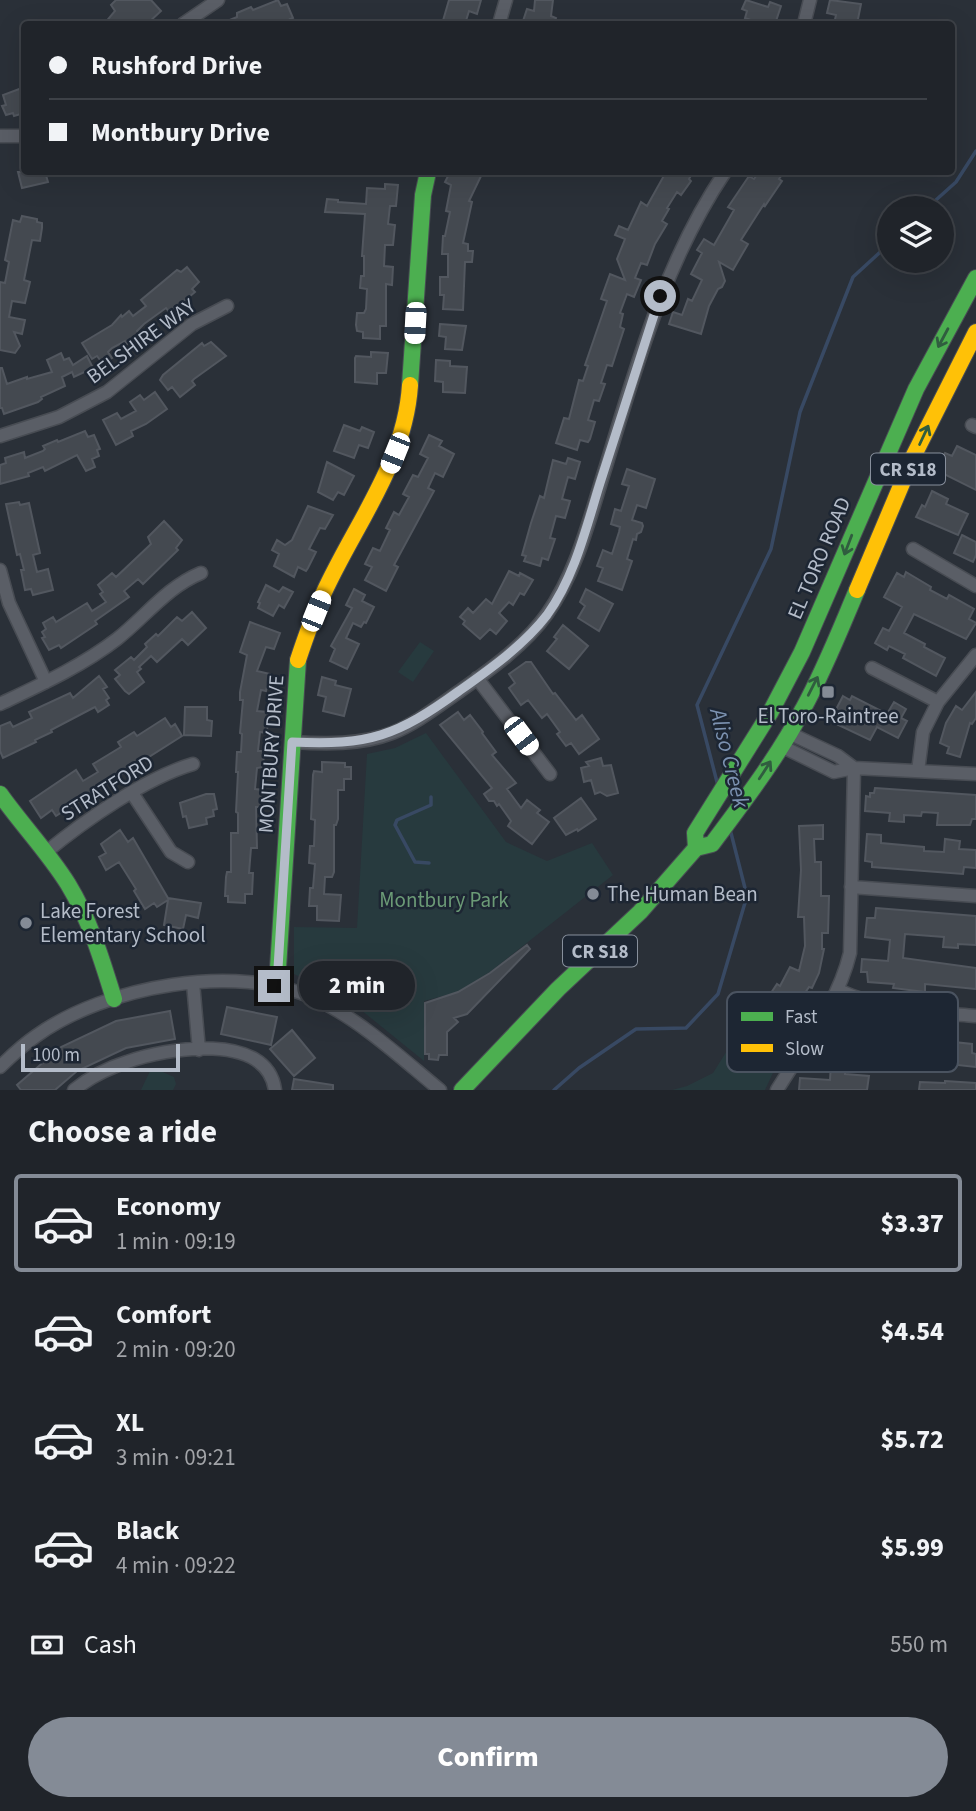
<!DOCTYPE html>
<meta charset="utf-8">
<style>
:root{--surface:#20242a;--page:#282c32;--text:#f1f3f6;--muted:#a2a4a8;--line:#3d4147;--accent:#848b96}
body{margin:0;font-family:"Source Sans 3",sans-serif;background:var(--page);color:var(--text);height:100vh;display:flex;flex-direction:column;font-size:26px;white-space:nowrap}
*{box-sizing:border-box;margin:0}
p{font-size:23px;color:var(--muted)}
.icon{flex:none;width:38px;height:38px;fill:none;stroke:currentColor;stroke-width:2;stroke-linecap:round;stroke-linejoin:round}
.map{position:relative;height:1090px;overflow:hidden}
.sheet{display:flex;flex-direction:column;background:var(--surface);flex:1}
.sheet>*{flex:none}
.top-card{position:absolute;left:21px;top:21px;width:934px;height:154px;border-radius:7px;box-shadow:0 7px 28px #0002,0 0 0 2px var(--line);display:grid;align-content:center;height:154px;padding:0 28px;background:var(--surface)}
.buttons{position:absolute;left:877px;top:196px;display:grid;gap:14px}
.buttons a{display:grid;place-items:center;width:77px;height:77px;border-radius:50%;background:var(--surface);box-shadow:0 7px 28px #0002,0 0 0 2px var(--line);font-size:35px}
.scale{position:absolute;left:21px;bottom:18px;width:159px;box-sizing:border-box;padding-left:7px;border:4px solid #b4bcc9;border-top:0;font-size:19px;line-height:24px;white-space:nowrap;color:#b4bcc9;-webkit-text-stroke:5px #1d2633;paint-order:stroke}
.end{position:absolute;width:32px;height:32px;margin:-16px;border:9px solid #b4bcc9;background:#111;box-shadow:0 0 0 4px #111}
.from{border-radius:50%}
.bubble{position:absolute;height:49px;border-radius:24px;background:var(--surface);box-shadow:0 7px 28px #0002,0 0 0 2px var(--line);font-size:23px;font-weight:800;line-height:49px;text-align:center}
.car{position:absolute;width:21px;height:42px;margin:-21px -10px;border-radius:9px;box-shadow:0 0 5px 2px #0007;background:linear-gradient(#fff 24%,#345 0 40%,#fff 0 76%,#345 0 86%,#fff 0)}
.top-card b{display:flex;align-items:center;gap:24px;height:66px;font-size:26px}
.top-card b+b{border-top:2px solid var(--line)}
.top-card i{width:18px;height:18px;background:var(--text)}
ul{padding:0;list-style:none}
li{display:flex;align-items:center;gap:21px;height:98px;margin:0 14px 10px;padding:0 14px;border:4px solid transparent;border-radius:7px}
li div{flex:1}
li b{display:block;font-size:26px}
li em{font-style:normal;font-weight:800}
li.active{border-color:var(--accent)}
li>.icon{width:63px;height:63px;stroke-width:1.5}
h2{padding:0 28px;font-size:32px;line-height:84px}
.pay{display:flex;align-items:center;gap:18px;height:77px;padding:0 28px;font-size:26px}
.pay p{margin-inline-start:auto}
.primary-button{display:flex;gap:14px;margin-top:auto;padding:14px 28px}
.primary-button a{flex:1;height:80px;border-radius:42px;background:var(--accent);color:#fff;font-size:28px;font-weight:800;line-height:80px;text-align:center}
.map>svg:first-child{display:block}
.green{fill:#273a3e}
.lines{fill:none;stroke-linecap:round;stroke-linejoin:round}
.stream{stroke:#384963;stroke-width:3.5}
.building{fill:#444950;stroke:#52575f;stroke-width:2}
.street-casing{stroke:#484c53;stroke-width:15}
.fast-casing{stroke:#484c53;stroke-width:18}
.slow-casing{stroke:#484c53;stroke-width:18}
.street{stroke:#5a5e66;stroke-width:12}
.fast{stroke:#4caf50;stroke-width:16}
.slow{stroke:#ffc107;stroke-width:16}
.oneway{stroke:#305d3f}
.route{stroke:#b4bcc9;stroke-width:9}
.poi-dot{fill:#848b96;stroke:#1d2633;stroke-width:2.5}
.labels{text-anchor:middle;stroke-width:5;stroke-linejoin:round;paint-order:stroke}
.shield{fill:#1d2633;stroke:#878f9c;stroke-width:2}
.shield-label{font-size:19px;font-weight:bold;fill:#b4bcc9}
.street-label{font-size:21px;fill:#b4bcc9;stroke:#1d2633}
.poi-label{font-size:21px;fill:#b4bcc9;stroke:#1d2633;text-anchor:start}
.park-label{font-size:21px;fill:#6b9a76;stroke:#1d2633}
.water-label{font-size:23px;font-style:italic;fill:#7c92b1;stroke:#1d2633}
.key{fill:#1d2633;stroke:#4a5360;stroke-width:2}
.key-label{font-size:19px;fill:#b4bcc9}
</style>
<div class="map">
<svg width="976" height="1090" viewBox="0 0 976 1090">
<rect width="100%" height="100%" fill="#2a3038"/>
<path class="green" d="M420,642L434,651L413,682L398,672Z
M426,733L506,842L547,861L592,843L613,875L490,972L458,992L424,1001V1061L361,1010L331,992L294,974V927L357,928L367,754L395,748Z
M745,1022L788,1050L778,1062L765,1090H672L687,1086L713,1073Z
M156,1069L174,1077L176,1084L173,1090H141L150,1071Z"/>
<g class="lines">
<path class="stream" d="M927,208L956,182L976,151
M717,782L697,705L771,549L800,412L853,277L889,244
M429,863L415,862L395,825L397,820L431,805V797
M554,1090L579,1068L636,1029L686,1028L718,994L747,896L731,833"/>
</g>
<path class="building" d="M116,0H151L161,11L147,24H104L115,11L111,5Z
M278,0L281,6L287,4L293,18L290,19L293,24H220L237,17V13L251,7L253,10Z
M449,0H481L477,14L469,11L465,24H442Z
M535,0H553L551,16L556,18L554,24H522L527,9L534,11Z
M746,0L768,7L770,2L781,6L775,24H749L751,20L745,18L747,11L742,9Z
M830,0L861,4L857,24H834L836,15L827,13Z
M22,88L24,113L14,116L13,113L6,115L2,106L6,105L3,95Z
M18,172H45L48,182L22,188Z
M450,172H483L469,201L472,202L463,243L468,244V251H473L472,262H465L463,310L443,309L444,295H440V277H448V254H442L443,236H445L450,212L446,211L451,185L445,182Z
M666,172H693L689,179L691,181L681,195L677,192L667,208L669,209L662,221L667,224L655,244L647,265L641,263L635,278L641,280L634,297L627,294L620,313L623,314L620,327L624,329L612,366L607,365L601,383L605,384L599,401L594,400L588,420L595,422L590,439L588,442L580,440L577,450L556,443L564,418L569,419L579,380L583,381L588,366L585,365L607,301L601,299L610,274L625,280L617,259L625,239L615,235L619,226L628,230L641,202L647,206Z
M759,172H784L779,179L782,181L765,206L764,204L741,240L748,244L733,270L719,262L725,281L722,287L718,289L709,306L701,334L669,324L673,312L682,315L688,299L692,301L702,280L691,274L702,253L697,250L704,239L714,245L734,210L728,207L749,176L754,179Z
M385,184L398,185L396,206H390L388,224L395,225L393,245H385L384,266L393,267L392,285L386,284V326H380V339L363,338V332L357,331L356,325L357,313H364L366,309L367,289L360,288L361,276H364V256H362L365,214L325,212L327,199L338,200V202L366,204L367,188L385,189Z
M22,216L37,219V222L42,223V228L40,241L32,240L24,280L30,282L25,303L12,301L9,317L25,320L22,334L14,332L20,346L15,353L0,350V282L5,283L9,262L5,260L13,220L20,222Z
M187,267L199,282L192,289L195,292L170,313L166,308L144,324L137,331L139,334L127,344L125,341L112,348L108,352L112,358L103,364L97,356L92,359L82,343L112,325L121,315L122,317L129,311L133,316L146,306L141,300L177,270L181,272Z
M440,324L466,326L462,350L445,349L446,337L439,336Z
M211,342L226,356L194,379L192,381L195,385L180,397L172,387L168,390L160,380L163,375L202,343L204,346Z
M371,352L388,353L386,373H377V384L355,382V358L356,356L371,357Z
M61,353L64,360L69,358L73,365L87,356L93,368L74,377L72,372L62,377L65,386L41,397L42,399L38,402L4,414L2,408H0V368H2L7,384L27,377V379L52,372L47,360Z
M436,360L450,361V366L467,367L465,393L443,392V382L435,381Z
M155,392L167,409L146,424L131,431L133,436L116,445L103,420L117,413L121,419L136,411L130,402L140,395L144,400Z
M344,425L360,431L362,427L374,432L368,448L359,445L354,458L334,451Z
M85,431L88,437L94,435L100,449L97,450L99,456L92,459L95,467L86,471L77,455L45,471L43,467L28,473L29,476L0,484V465L6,463L5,458L24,452L25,458L43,451L45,449L43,446L57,440L58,442Z
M429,435L442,441L439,446L454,454L443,477L435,473L428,488L434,491L394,565L398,567L386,591L365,580L372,567L365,564L373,548L380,551L390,530L386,528L394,512L399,515L409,497L403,494L413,475L418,477L428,458L420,454Z
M957,446L976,455V490L936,470L945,453L952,456Z
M568,458L580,462L575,479L568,477L562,499L570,501L565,518L556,516L550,538L555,539L548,560L542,558L540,566L524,561L526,556L522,555L531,523L540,496L544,498L553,460L566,464Z
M327,462L354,476L344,495L338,492L333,500L318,492Z
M627,469L655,479L646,508L637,505L632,520L642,523L643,526L641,532L637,534L636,540L633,539L627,559L632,561L622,590L598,581L603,568L597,566L603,550L612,554L619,532L620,527L611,524L615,509L621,511L629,486L622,484Z
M932,491L948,499L946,504L968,514L958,535L916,517L922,505L925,507Z
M19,502L20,505L29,503L40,553L33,555L37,572L48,569L53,590L33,595L31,589L25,590L21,570H24L20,554L17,555L6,504Z
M308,506L333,515L325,529L320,528L309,549L316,552L308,568L306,571L298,567L294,577L274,566L279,554L272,550L277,540L285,545L292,540Z
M164,521L182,540L176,548L178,550L143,584L138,579L124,591L129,597L95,621L97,624L61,648L59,645L49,650L42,638L45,637L42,632L46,629L43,623L53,617L56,622L87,603L92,611L106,602L100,594L103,592L98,585L112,573L116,577L151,544L148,537Z
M962,535L976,542V555L973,562L954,553Z
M509,571L519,576L520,573L533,580L524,595L520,593L513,605L509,602L499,613L507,621L496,634L490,629L480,639L463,624L465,621L460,617L468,608L473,613L486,599L492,604Z
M906,572L931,587L930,590L947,599L949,595L974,609L969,619L976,623L966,639L914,614L904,633L925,644L924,647L945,658L936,676L903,658L905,654L889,646L887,650L875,643L883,628L889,631L902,607L884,597L897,573L904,577Z
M266,585L279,592L283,587L293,592L284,608L279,605L273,616L258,608L260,603L258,602Z
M354,589L365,595L362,601L374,607L366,623L364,622L361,627L353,623L346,638L359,644L347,669L330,661L335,649L331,646L352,608L346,605Z
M586,589L613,604L599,631L578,618L585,606L580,602Z
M192,612L206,628L188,645L182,639L157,662L151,656L139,667L141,669L137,672L144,682L129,694L125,691L115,679L120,675L115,670L131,657L134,660L147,647L145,644L156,634L158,636L177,617L182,621Z
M250,622L280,633L274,649L266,647L257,671L270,674L266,691L261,690L257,711L268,712L267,733L260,732L258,751H264L263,767L257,768L255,789L264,790L263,807H256L257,848H251L249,873H253L252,894H245V903L228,902V896H225L226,877L227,872H231V833H238V813L236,812L238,772H236L237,752H241L242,734L240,733L243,700H240V692L247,655L240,652Z
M563,625L588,646L569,669L547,651L557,639L554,637Z
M526,662H531L553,694L555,693L576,720L582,715L599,739L579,754L571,743L566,746L557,734L560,732L547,714L542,718L528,700L521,705L511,691L509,688L515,683L509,674Z
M99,676L107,687L103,689L109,698L106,700L109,705L98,712L95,707L93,708L51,730L52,732L35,740L36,742L3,758L0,751V726L10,722L13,727L32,718L29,712L70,693L73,698Z
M322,677L336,681L335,685L351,689L344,716L323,711L326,697L318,695Z
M976,692V718L972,724L970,723L960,757L947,753L949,747L940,743L946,723L956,706L962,710Z
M843,696L850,700L852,696L887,714L894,702L906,709L901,718L907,721L898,738L877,727L870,740L830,721Z
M185,707H207V720L212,721L211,736L184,735Z
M458,712L464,720L470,715L483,732L482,733L496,752L492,755L516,783L507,789L521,808L527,800L540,810L537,813L549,822L532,844L508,826L511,821L499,804L497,806L494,801H489L484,794L492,788L440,725Z
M165,718L171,727L175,724L182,736L56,816L52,810L41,818L30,801L76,770L83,781L98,772L93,764L121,747L118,742L134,732L137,736Z
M601,758L603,766L611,765L618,793L607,796L600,792L595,794L591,780L584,782L581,768L589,766L586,762Z
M322,762L345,763V767H351V779H344V790H338V819L336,825H334V872L332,877H325L324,894L341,895L339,921L317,920V906H309L310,888H313L315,864L309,863L310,846H314L315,820L311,819L313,775L314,771L322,772Z
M875,788L976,795V819H972L970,825H937L938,813L922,812L921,816L904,815V822L889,821L890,813L865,811L866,796L870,797V793H874Z
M206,794H214L217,809L213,810L214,816L206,818L207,824L189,828L186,816L183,817L180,803Z
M581,798L596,819L578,831L577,829L566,835L554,818Z
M823,825V839H814L815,862H821V896H829L828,933H822V949H824L819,973L812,988L809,987L797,1005L801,1008L779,1040L763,1029L780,1003L769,996L777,984L780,986L790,967L799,971L805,946L804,917H798L801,870L799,826Z
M120,830L128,842L133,838L168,898L201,903L198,918L186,915L183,929L164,925L168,900L157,907L154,903L145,909L134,891L136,889L119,862L106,870L99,857L106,853L101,844Z
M867,834L881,835V843L924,847V851L944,852L945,839L960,841L959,849L976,850V868L964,867L963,874L872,867V862L865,861Z
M876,908L976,916V945L958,944V948L943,947L944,937L905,934L903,958L976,968V989L925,984V992L893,988L894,984L868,982L867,972H861L862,959L888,961L890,940L865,937L867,918H875Z
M527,945L530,949L467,1014L454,1018L458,1022L447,1032V1055H439L438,1060L429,1059V1054H425V1003L458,992L490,973Z
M227,1007L277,1017L271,1045L221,1034Z
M170,1011L175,1039L126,1048L77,1071L55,1090H21L17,1085L61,1047L116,1021Z
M837,1018L858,1019L855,1057H847L845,1074L869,1076L867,1090H799L800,1078L830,1080L831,1063L820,1062L821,1048H826L827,1042H836Z
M878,1029L913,1032L914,1030L927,1031L926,1039L972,1044V1053L976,1054V1067L957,1065L958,1062L939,1060L938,1064L903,1063L904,1052L876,1048Z
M292,1030L315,1058L294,1076L270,1049Z
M294,1079L333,1085V1090H292Z
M945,1081L976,1083V1090H919L920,1082L945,1083Z"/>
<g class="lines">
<defs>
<path id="street" d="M183,24L218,0
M499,24L506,0
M804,24L810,0
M0,136H24
M972,425L976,427
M0,436L59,417L107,392L192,324L227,306
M913,549L976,586
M0,570L9,603L46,682
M872,668L938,702
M477,678L550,774
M0,704C40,685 82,666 117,639C146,616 167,587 201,573
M789,733L838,756L854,768
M292,742C325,744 361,745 392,733C417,723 438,706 460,691C491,669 525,645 547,614C578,570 590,516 606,466C637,364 665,261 725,172
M781,746L834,772L854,768L976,774
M918,771L923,732L938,702L976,655
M132,793L171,852L188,862
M45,853C84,821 145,778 193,764
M851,887L976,896
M193,983L199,1050
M838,990C885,1011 925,1012 975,1016
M0,1067C11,1056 23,1045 36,1036C105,986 237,962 316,999C362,1021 401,1058 440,1090
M74,1090C90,1077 108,1068 127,1062C166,1048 267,1031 275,1090
M777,1090C804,1046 838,1003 850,953L854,768"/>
<path id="fast" d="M410,385L423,195L428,172
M0,794C22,825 48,852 68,884C90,920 102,960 114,999
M696,848L695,833L770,713L802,652L916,389L976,278
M274,986L278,968L298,660
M462,1090L558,989L640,912L696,848L712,844C744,801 778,757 803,709C824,671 840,630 857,590"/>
<path id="slow" d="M857,590L914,455L976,332
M298,660C305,639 312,618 321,599C352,528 405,465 410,385"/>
</defs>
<use href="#street" class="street-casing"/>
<use href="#fast" class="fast-casing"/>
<use href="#slow" class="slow-casing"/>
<use href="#street" class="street"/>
<use href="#fast" class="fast"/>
<use href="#slow" class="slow"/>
</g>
<defs><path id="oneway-shaft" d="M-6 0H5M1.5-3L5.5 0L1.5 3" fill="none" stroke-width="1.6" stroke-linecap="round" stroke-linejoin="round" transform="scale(1.75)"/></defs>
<g class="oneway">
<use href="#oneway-shaft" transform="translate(943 338) rotate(118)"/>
<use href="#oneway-shaft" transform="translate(924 435) rotate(-65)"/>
<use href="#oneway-shaft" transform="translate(848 545) rotate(111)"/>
<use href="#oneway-shaft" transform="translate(813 686) rotate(-63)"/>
<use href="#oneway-shaft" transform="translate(765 770) rotate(-57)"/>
</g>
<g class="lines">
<path class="route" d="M274,986L278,968L292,742C369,746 397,736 459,691C490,669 524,645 547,615C575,576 586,528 600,483C620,420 640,358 660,296"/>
</g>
<g class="poi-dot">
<rect x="821" y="685" width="14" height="14" rx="3.5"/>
<circle cx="593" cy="894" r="7"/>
<circle cx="26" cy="923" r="7"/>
</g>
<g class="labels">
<g class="shield">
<rect x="871" y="453.5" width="74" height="31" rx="5"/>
<rect x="563" y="935.5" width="74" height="31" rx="5"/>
</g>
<g class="shield-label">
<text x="908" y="476">CR S18</text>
<text x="600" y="958">CR S18</text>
</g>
<g class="street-label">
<text transform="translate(141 341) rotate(-36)" y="7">BELSHIRE WAY</text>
<text transform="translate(819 558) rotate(-67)" y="7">EL TORO ROAD</text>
<text transform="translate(271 754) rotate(-86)" y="7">MONTBURY DRIVE</text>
<text transform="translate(107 788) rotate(-32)" y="7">STRATFORD</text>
</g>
<g class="poi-label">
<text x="828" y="723" text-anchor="middle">El Toro-Raintree</text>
<text x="607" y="901">The Human Bean</text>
<text x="40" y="918">Lake Forest<tspan x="40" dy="24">Elementary School</tspan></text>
</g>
<g class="park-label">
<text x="444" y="907">Montbury Park</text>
</g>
<g class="water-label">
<text transform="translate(730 758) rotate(76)" y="8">Aliso Creek</text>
</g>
</g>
<rect x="727" y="992" width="231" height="80" rx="10" class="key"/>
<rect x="741" y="1012" width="32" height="9" fill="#4caf50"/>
<rect x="741" y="1044" width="32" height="8" fill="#ffc107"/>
<g class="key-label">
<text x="785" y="1023">Fast</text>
<text x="785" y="1055">Slow</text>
</g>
</svg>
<div class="buttons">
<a><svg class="icon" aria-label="layers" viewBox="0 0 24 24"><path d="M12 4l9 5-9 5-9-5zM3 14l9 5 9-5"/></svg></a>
</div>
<div class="scale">100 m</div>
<i class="end from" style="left:660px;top:296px"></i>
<i class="end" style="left:274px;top:986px"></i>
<div class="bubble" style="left:299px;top:961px;width:116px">2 min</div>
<i class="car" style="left:415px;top:323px;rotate:183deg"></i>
<i class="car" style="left:395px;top:453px;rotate:202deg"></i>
<i class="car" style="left:316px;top:611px;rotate:22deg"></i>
<i class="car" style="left:521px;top:736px;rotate:143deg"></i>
<div class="top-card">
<b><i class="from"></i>Rushford Drive</b>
<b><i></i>Montbury Drive</b>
</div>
</div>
<section class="sheet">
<h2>Choose a ride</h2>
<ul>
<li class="active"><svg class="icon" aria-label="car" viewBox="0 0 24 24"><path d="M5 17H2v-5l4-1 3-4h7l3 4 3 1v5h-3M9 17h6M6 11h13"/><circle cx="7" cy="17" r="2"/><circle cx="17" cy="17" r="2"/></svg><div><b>Economy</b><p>1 min · 09:19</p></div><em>$3.37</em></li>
<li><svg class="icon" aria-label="car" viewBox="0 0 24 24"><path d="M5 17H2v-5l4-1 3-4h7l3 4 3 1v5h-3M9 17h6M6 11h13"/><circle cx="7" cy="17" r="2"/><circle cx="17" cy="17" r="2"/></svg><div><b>Comfort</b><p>2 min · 09:20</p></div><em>$4.54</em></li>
<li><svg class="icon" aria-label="car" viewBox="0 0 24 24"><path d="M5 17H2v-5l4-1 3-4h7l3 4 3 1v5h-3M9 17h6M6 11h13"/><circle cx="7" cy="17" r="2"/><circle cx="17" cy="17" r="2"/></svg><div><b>XL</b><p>3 min · 09:21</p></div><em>$5.72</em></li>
<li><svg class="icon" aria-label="car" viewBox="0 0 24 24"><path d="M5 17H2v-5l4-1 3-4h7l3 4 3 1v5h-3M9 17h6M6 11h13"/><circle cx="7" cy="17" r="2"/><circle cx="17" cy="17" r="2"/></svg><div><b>Black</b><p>4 min · 09:22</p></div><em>$5.99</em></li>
</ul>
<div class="pay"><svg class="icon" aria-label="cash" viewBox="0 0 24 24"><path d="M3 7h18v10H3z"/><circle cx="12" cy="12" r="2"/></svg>Cash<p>550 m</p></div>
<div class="primary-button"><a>Confirm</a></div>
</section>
